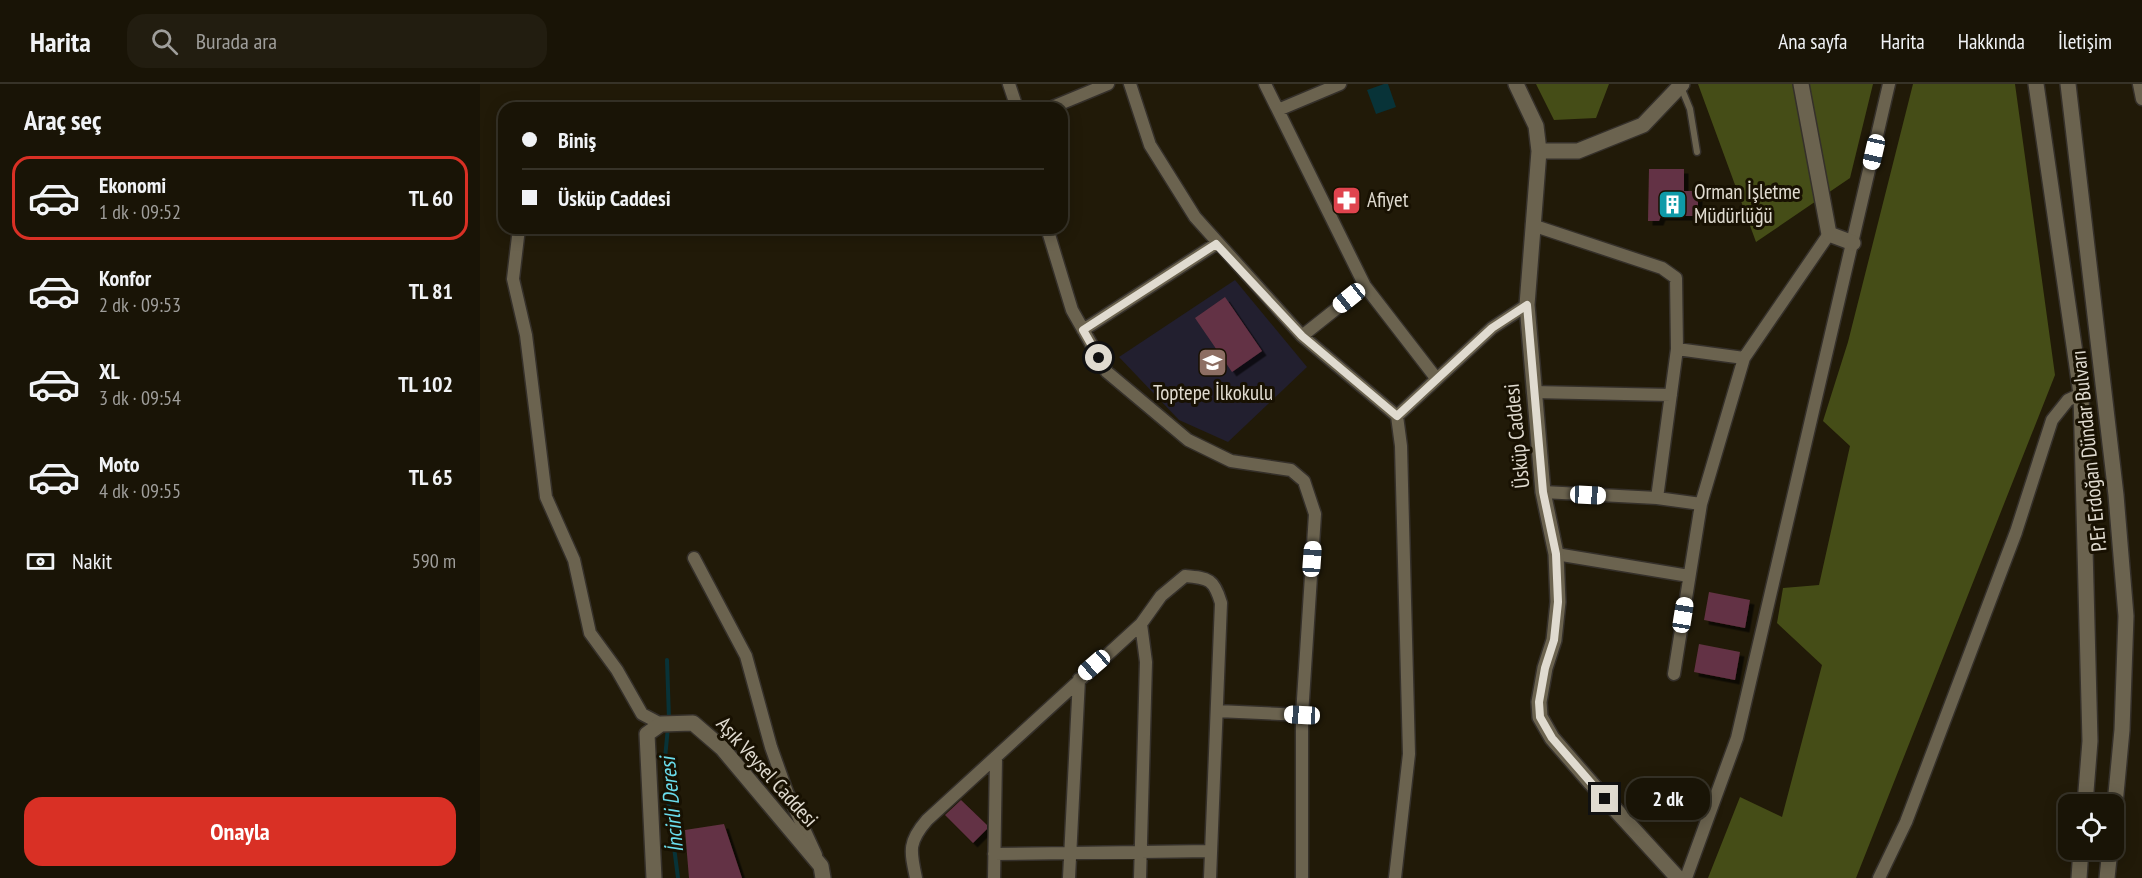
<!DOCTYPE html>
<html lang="tr">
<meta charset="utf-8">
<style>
:root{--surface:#191406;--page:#221d10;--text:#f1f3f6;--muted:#9f9e9b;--line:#373328;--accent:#d93025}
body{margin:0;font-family:"PT Sans Narrow",sans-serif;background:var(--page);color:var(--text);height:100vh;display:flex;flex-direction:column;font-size:22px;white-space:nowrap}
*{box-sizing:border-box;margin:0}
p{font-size:20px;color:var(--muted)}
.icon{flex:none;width:33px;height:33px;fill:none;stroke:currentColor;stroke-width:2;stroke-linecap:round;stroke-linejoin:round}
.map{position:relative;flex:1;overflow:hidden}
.details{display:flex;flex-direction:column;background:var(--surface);width:480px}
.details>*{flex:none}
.top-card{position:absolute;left:18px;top:18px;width:570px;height:132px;border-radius:18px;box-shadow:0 3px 15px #0003,0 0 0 2px var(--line);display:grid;align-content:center;height:132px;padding:0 24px;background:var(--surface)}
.controls{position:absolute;left:1578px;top:710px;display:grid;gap:12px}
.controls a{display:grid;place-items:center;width:66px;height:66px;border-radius:12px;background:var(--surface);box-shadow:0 3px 15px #0003,0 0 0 2px var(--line);font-size:30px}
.end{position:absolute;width:27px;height:27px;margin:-14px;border:8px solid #e0dbd0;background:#111;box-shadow:0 0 0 3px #111}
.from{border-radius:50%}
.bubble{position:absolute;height:42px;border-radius:18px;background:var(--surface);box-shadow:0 3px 15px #0003,0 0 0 2px var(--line);font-size:20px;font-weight:600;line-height:42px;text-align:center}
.car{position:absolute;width:18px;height:36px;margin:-18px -9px;border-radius:8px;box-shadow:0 0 4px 2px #0007;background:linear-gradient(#fff 24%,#345 0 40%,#fff 0 76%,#345 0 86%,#fff 0)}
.top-card b{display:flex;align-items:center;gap:21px;height:57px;font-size:22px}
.top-card b+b{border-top:2px solid var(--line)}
.top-card i{width:15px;height:15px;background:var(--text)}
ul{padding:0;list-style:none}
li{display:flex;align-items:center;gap:18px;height:84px;margin:0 12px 9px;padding:0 12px;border:3px solid transparent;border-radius:18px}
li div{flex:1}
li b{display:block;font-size:22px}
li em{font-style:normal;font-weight:600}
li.selected{border-color:var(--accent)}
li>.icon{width:54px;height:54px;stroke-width:1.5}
h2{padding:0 24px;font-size:27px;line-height:72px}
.pay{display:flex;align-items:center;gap:15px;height:66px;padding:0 24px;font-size:22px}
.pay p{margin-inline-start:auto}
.primary-button{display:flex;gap:12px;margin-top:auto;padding:12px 24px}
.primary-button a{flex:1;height:69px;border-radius:18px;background:var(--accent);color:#fff;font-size:24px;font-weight:600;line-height:69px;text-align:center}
header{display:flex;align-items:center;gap:36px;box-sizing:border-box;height:84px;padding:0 30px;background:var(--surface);border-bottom:2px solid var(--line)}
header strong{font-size:28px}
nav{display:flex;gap:33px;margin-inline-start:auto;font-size:21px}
.search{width:420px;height:54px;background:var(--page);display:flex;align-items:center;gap:15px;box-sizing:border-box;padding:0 21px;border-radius:18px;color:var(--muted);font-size:22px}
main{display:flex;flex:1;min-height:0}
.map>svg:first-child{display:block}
.education{fill:#221f2f}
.forest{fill:#454d17}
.water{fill:#083338}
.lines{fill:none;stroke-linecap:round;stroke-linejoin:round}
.stream{stroke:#083338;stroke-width:4}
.building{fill:#643244;filter:url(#shadow)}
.service-casing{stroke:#35302a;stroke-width:9}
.minor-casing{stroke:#35302a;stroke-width:15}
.tertiary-casing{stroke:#35302a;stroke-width:18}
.secondary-casing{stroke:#35302a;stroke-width:18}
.service{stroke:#6b634f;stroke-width:6}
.minor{stroke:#6b634f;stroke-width:12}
.tertiary{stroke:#6b634f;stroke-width:15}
.secondary{stroke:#6b634f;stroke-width:15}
.route{stroke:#e0dbd0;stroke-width:8}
.labels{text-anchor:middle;stroke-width:6;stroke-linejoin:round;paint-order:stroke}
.poi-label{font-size:21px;fill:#e0dbd0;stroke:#181102;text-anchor:start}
.street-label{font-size:21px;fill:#e0dbd0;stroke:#181102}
.water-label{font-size:22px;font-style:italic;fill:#6adcec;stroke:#181102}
</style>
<header>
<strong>Harita</strong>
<div class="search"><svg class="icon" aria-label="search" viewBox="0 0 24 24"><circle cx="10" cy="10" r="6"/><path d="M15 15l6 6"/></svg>Burada ara</div>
<nav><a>Ana sayfa</a><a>Harita</a><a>Hakkında</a><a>İletişim</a></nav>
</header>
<main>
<section class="details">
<h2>Araç seç</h2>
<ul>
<li class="selected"><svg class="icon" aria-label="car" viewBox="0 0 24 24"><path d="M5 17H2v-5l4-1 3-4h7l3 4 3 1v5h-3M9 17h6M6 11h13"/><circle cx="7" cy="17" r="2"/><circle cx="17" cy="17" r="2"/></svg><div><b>Ekonomi</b><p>1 dk · 09:52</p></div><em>TL 60</em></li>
<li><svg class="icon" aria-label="car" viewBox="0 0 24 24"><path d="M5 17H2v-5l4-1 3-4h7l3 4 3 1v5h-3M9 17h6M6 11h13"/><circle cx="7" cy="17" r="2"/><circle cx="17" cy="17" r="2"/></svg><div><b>Konfor</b><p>2 dk · 09:53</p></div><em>TL 81</em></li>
<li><svg class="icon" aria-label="car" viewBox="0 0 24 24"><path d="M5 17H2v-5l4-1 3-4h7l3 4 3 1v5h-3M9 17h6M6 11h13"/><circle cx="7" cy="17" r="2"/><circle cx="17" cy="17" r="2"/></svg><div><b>XL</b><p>3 dk · 09:54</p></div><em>TL 102</em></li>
<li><svg class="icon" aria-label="car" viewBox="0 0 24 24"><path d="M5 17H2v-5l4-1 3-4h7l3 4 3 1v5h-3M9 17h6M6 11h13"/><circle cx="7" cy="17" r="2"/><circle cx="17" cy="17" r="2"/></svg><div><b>Moto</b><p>4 dk · 09:55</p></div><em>TL 65</em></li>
</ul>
<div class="pay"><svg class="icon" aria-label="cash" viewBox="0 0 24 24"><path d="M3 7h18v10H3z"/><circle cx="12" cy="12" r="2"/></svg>Nakit<p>590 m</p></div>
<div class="primary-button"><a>Onayla</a></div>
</section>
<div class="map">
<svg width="1662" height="794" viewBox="0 0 1662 794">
<defs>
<filter id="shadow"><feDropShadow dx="4.5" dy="4.5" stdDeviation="0" flood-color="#0009"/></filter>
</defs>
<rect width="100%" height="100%" fill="#211a08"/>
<path class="education" d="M755,196L827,283L748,358L699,336L639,273Z"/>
<path class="forest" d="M1056,0H1129L1116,34L1074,36Z
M1218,0H1393L1370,94L1276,158Z
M1433,0H1535L1575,291L1376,794H1228L1260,713L1302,733L1342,581L1297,539L1303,504L1339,501L1370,362L1343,337L1368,258Z"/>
<path class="water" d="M904,0H908L916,23L896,30L887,6Z"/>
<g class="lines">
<path class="stream" d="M187,576L189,635
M188,643L184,685L198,794"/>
</g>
<path class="building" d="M1169,85H1204V107H1218V132H1181L1179,137H1168Z
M745,213L782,267L752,288L715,234Z
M1229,508L1270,516L1265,544L1224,536Z
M1219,560L1260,568L1255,596L1214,588Z
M481,716L507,741V745L493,759L465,731Z
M244,740L262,794H209L205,746Z"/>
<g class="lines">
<defs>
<path id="service" d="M1201,3L1210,25L1217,68"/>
<path id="minor" d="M529,0L537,24
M650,0L670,61L715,133L822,252L917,332L921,362L929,670L915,794
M785,0L885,202L956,294
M1659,0L1662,15
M570,24L628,0
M798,26L860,0
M1052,141L1182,184L1196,194L1197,265L1177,414
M39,144L33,195L46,251L66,413L94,476L110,549L137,586L162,630L181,640
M567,144L592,226L627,288L708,356L751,377L811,386L824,397L835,430L822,631V794
M603,246L736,160
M822,252L885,202
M1197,265L1264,274
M1053,308L1191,311
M917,332L1012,244L1047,221
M1063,408L1177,414L1221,420
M1076,470L1209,492
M214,474L266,572L291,663L307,708L336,771
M1194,590L1221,420L1264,274L1349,150
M737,627L822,631
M514,770L731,767
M436,794C430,766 428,758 447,736L661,540L681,512L705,492C729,494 734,495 741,519L730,794
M514,794L516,674
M589,794L599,595
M660,794L666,578L661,540
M1206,794L1257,654L1409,0
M1399,794L1426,738L1536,448L1572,336L1588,316L1601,310"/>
<path id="tertiary" d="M1036,0L1056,42L1059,67L1047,221L1063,408L1076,470L1078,518L1074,556L1065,584L1059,618L1060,633L1072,654L1111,699L1198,794
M1321,0L1349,150L1373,159
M1059,67H1098L1163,41L1202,0
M174,794L167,650L181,640L213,639L242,664L341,782L343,794"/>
<path id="secondary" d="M1556,0L1601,310L1610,657L1605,720
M1588,0L1636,411L1646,532L1642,646L1634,731
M1599,794L1601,765
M1627,794L1630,765"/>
</defs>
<use href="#service" class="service-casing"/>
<use href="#minor" class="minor-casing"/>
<use href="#tertiary" class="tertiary-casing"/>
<use href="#secondary" class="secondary-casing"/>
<use href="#service" class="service"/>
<use href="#minor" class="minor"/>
<use href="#tertiary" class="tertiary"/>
<use href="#secondary" class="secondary"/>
</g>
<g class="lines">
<path class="route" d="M619,274L603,246L736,160L822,252L917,332L1012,244L1047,221L1063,408L1076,470L1078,518L1074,556L1065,584L1059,618L1060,633L1072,654L1125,715"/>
</g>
<defs>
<symbol id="pharmacy-square" viewBox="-11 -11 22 22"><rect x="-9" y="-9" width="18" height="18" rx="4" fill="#e0444e" stroke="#181102"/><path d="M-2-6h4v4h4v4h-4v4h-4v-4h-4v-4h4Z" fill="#fff"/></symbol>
<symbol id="building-square" viewBox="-11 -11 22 22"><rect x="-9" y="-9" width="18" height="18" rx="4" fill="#0f9aa8" stroke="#181102"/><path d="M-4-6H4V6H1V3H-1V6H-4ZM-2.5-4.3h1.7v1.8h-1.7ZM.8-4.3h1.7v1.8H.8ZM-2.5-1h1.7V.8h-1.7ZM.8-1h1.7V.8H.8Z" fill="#fff"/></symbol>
<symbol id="school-square" viewBox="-11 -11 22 22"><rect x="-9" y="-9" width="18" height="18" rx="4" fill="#8d6e63" stroke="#181102"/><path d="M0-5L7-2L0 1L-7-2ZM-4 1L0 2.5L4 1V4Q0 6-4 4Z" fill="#fff"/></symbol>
</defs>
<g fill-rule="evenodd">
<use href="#pharmacy-square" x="850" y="100" width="33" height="33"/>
<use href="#building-square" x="1176" y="104" width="33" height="33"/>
<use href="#school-square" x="716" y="262" width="33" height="33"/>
</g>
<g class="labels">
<g class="poi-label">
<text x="1214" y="115">Orman İşletme<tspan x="1214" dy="24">Müdürlüğü</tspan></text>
<text x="887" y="123">Afiyet</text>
<text x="733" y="316" text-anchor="middle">Toptepe İlkokulu</text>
</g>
<g class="street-label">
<text transform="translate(1037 352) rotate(-96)" y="7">Üsküp Caddesi</text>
<text transform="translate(1609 367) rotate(-96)" y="7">P.Er Erdoğan Dündar Bulvarı</text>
<text transform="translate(287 688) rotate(48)" y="7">Aşık Veysel Caddesi</text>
</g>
<g class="water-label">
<text transform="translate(191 721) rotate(-95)" y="8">İncirli Deresi</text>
</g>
</g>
</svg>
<div class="controls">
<a><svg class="icon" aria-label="locate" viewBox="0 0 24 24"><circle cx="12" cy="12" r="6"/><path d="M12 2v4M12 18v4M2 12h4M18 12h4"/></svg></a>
</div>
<i class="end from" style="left:619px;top:274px"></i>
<i class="end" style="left:1125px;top:715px"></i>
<div class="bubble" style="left:1146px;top:694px;width:84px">2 dk</div>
<i class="car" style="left:1394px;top:68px;rotate:193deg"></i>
<i class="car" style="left:869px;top:214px;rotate:231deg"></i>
<i class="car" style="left:1108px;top:411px;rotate:93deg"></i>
<i class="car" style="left:832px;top:475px;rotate:4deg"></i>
<i class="car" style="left:1203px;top:531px;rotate:9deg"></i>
<i class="car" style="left:614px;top:581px;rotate:229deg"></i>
<i class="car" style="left:822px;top:631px;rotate:273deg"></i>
<div class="top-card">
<b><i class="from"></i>Biniş</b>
<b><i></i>Üsküp Caddesi</b>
</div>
</div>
</main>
